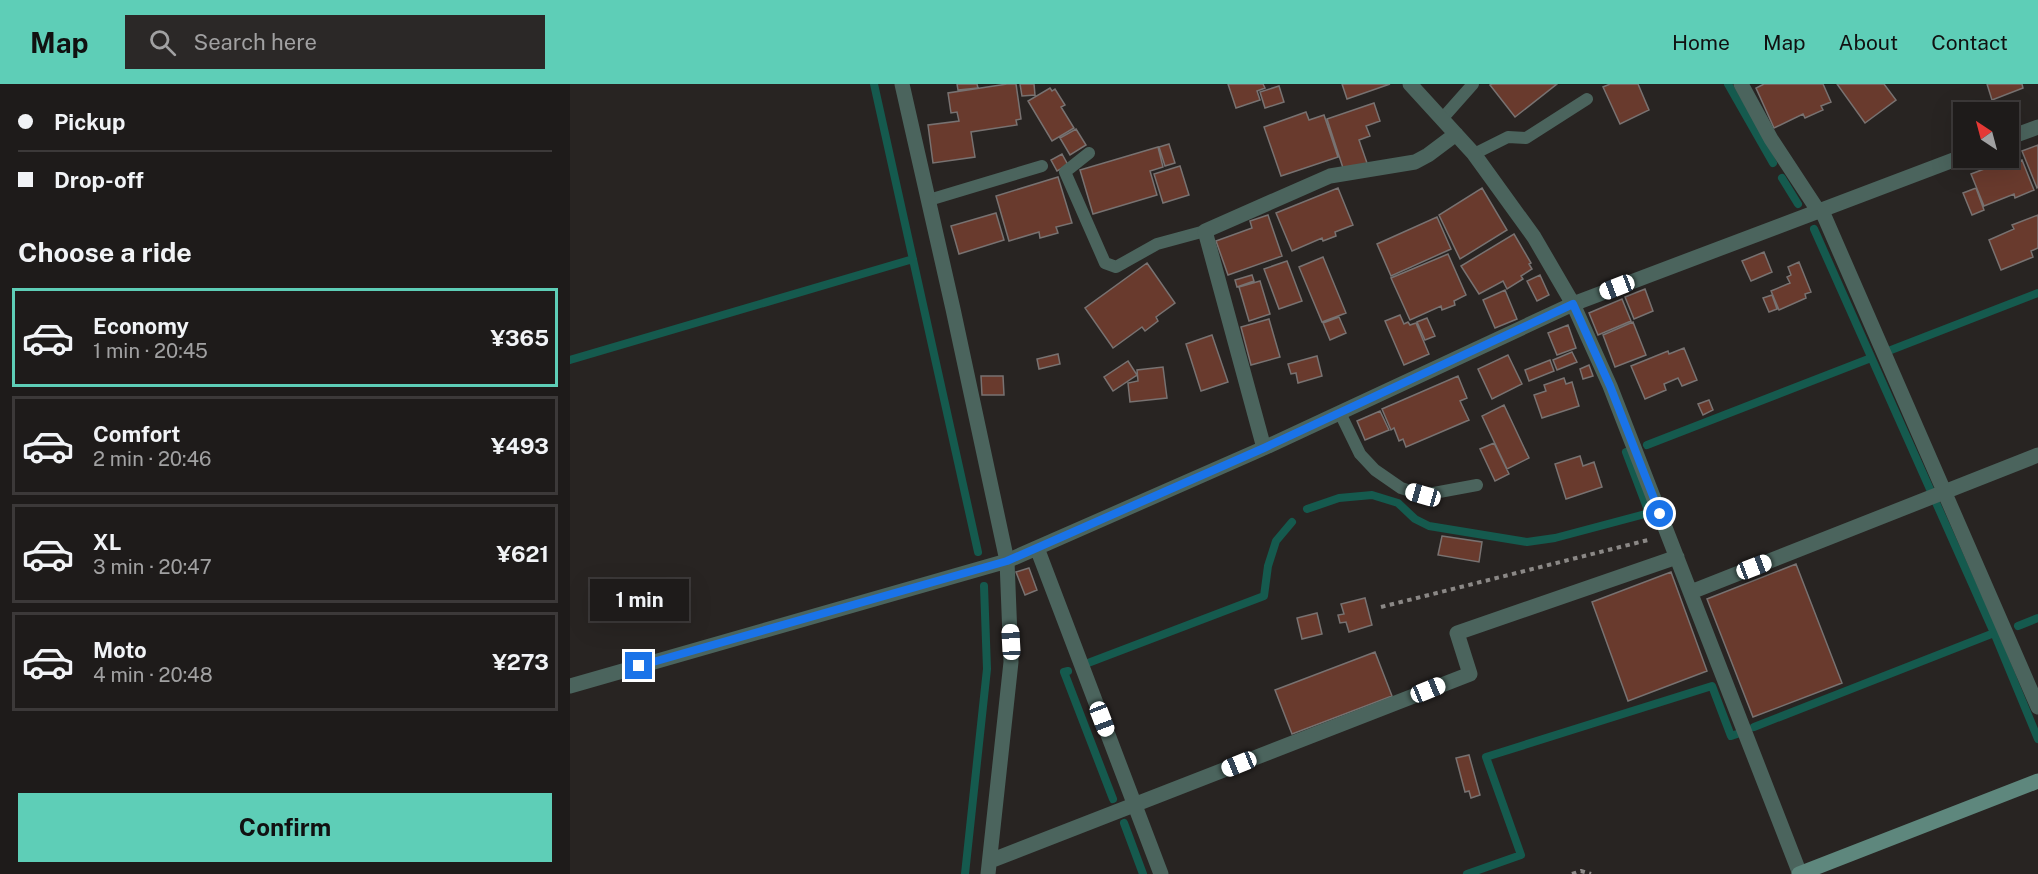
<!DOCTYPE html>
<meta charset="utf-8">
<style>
:root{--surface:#1e1b1a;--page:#2b2827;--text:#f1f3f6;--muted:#a1a1a2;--line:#3c3939;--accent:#5eceb7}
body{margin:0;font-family:"Public Sans",sans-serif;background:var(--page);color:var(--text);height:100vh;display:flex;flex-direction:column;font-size:22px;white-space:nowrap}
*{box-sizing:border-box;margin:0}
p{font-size:20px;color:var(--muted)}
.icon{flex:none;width:33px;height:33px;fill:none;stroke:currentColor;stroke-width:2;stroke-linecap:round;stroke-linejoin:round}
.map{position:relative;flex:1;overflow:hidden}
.panel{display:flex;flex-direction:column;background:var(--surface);width:570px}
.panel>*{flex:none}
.guide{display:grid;align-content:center;height:132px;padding:0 18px;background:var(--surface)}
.needle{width:39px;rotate:324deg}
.fabs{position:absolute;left:1383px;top:18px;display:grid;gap:12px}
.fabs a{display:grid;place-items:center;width:66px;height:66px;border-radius:0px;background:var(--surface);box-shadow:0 6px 24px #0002,0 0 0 2px var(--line);font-size:30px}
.end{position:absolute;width:27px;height:27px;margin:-14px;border:8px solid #1a73e8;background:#fff;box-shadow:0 0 0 3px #fff}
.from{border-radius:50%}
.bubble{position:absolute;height:42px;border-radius:0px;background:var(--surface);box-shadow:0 6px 24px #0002,0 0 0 2px var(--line);font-size:20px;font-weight:700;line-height:42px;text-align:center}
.car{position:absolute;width:18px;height:36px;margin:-18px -9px;border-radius:8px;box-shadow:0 0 4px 2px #0007;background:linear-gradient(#fff 24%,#345 0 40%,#fff 0 76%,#345 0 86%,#fff 0)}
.guide b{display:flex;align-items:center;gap:21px;height:57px;font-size:22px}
.guide b+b{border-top:2px solid var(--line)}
.guide i{width:15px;height:15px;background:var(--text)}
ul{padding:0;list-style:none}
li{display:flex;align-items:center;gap:18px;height:99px;margin:0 12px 9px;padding:0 6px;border:3px solid var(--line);border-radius:0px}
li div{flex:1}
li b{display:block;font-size:22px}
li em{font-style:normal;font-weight:700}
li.active{border-color:var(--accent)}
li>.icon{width:54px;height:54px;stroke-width:1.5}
h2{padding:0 18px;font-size:27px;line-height:72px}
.cta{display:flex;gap:12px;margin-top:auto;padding:12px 18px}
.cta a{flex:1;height:69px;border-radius:0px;background:var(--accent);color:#111;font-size:24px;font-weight:700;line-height:69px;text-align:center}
header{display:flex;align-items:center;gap:36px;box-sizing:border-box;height:84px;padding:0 30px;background:var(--accent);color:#111}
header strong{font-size:28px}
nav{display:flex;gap:33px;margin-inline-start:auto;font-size:21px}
.search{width:420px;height:54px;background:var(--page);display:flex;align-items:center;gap:15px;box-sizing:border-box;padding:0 21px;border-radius:0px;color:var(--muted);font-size:22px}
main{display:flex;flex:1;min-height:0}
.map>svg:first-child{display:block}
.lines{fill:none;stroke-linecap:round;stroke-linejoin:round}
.stream{stroke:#155a4e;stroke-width:8}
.building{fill:#693a2d;stroke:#787271;stroke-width:1.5}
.path{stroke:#8b8886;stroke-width:4;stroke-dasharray:4.5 4.5;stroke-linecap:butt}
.lane{stroke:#4b645d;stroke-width:12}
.street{stroke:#4b645d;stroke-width:15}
.secondary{stroke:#5e877d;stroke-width:15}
.route{stroke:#1a73e8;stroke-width:8}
</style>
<header>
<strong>Map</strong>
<div class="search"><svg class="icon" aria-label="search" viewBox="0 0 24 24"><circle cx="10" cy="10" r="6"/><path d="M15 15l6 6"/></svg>Search here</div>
<nav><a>Home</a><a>Map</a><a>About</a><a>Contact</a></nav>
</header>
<main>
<section class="panel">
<div class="guide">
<b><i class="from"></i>Pickup</b>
<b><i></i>Drop-off</b>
</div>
<h2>Choose a ride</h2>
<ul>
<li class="active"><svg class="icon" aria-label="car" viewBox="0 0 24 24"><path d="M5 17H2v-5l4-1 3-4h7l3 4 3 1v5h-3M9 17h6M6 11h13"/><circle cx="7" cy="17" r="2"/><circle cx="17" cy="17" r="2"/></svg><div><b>Economy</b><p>1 min · 20:45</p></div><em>¥365</em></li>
<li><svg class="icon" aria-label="car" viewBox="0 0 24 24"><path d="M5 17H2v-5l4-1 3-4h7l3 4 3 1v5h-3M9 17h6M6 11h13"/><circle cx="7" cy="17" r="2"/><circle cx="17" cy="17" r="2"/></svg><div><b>Comfort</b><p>2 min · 20:46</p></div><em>¥493</em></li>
<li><svg class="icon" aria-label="car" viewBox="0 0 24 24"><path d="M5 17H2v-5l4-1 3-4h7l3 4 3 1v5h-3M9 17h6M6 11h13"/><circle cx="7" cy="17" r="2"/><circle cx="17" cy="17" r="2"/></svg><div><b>XL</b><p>3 min · 20:47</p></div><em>¥621</em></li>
<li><svg class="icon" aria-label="car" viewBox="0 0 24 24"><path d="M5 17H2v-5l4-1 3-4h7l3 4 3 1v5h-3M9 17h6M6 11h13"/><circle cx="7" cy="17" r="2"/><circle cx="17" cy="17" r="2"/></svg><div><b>Moto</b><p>4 min · 20:48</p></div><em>¥273</em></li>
</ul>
<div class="cta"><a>Confirm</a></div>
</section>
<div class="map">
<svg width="1468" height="790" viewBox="0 0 1468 790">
<rect width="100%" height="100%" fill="#282422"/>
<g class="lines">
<path class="stream" d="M304,0L408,468
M1158,0L1203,79
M1212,94L1228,120
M1244,145L1425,551L1468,655
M1321,266L1468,209
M0,276L343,175
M1077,361L1301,274
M737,425L769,414L802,411L828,419L845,435L859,442L957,458L985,454L1079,429L1056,368
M1448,542L1468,534
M518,579L694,512L698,482L706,457L722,438
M498,587L494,588L543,715
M1184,643L1424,549
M554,739L573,790
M395,790L417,585L414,502
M897,790L951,771L916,673L1142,602L1161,652L1167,650"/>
</g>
<path class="building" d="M387,0H407L408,4L388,6Z
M437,0H446L451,35L446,36L447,41L401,48L405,73L363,79L358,41L389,37L387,28L381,29L378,9Z
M450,0H464L465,11L452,12Z
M658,0H693L695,4L687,7L690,16L666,24Z
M772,0H820L777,15Z
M922,0H987L945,33L920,1Z
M1040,0H1068L1079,26L1050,40L1033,3Z
M1194,0H1253L1261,18L1251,22L1253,26L1235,34L1233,30L1204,44L1186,4Z
M1267,0H1314L1326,16L1295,39Z
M1417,0H1452L1453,4L1422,16Z
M709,2L714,18L695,24L690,8Z
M480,4L482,7L485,5L495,21L491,23L504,44L482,57L458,17Z
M804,19L810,37L796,42L800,52L789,56L797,79L774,87L757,35Z
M736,28L739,36L754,31L768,73L711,92L694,43Z
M506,45L516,61L500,71L490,54Z
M599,60L605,79L595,82L589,63Z
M1468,61V103L1467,104L1452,67Z
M588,63L593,83L580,87L587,111L523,130L510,86Z
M492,70L498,81L487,87L481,76Z
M1438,76L1440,81L1452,76L1464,106L1445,114L1444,110L1414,122L1401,90Z
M610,82L619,111L593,119L584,90Z
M488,93L502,139L486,143L488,149L470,154L469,148L439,157L426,112Z
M768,104L783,141L765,148L766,152L753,157L752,154L722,167L706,129Z
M912,104L937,146L890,175L869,131Z
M1406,104L1414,126L1402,131L1393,109Z
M426,129L434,156L389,170L381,142Z
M698,131L712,172L658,191L646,157L682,144L680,137Z
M1468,131V164L1461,167L1463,173L1431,186L1419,156L1444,145L1442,141Z
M867,133L881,165L821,192L807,160Z
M944,150L961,179L959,180L962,185L951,192L953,195L937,205L933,197L909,210L891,182Z
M1194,168L1202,188L1181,197L1172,177Z
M878,170L896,211L884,217L885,221L872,226L871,222L840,236L821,194Z
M753,173L776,229L752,238L729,183Z
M717,177L732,217L709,225L694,185Z
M1229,178L1241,208L1235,210L1236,214L1209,226L1201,207L1220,199L1217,193L1221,191L1218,183Z
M577,179L605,219L586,233L588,237L575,247L572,243L543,264L515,224Z
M682,191L684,197L667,203L665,196Z
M970,191L979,211L967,217L957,197Z
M690,197L700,230L679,237L669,203Z
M1075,205L1083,227L1064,235L1055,213Z
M935,206L947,235L925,244L913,216Z
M1202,211L1207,225L1199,228L1193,214Z
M1052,215L1061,237L1028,251L1019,229Z
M830,231L834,240L838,238L840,241L846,239L859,270L834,281L815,237Z
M769,233L776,249L760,256L753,239Z
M857,234L865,252L855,256L847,238Z
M699,235L710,273L681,281L671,243Z
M1063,238L1076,271L1045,283L1033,251Z
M998,241L1006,264L987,271L978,249Z
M642,251L658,298L631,307L616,260Z
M1114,264L1127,296L1112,302L1108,294L1094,300L1096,306L1075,315L1061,282L1098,267L1099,270Z
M1002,268L1007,278L987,286L983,276Z
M488,270L490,280L469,285L467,275Z
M938,271L952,300L922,315L908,285Z
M747,272L752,292L728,299L726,289L721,290L718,280Z
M980,276L984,287L959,297L955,286Z
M558,277L567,291L543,307L534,293Z
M1019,281L1023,292L1013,295L1010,285Z
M593,283L597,314L560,318L558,299L568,297L567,286Z
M411,292H433L434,311H412Z
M888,292L897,314L890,317L899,336L836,363L833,355L829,357L824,344L821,346L812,325Z
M994,294L996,300L1002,298L1009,322L972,334L964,311L976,307L974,301Z
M1139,316L1143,326L1133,331L1128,320Z
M934,321L959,374L937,385L912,332Z
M810,327L819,346L795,356L787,337Z
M924,359L939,390L925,397L910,365Z
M1010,372L1013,382L1024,378L1032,403L996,415L985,380Z
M872,452L912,458L909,478L868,471Z
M1226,480L1272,599L1183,633L1137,515Z
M459,484L467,506L455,511L446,488Z
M1101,488L1137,587L1058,617L1022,518Z
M795,514L802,541L779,548L776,538L770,539L768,531L774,530L771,520Z
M747,529L752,550L732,555L727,534Z
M805,568L822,612L722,650L705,606Z
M899,671L910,711L901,714L899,707L895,708L886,674Z"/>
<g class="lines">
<path class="path" d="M811,523L1078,456
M1002,790L1011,787L1021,790"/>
<path class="lane" d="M872,35L903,0
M519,69L495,88L535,179L546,183L587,160L635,147
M904,70L938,53L956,54L1017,15
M359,116L472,82
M770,329L790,370L805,386L831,404L853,411L907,401"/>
<path class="street" d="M332,0L383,225L437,477L441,578L418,790
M840,0L904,70L964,153L1003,220L1040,302L1230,790
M1171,0L1201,55L1249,128
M1438,54L1468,43
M1252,127L1468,623
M694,364L635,147L760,92L845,78L858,71L886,50
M467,464L591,790
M1121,508L1468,371
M0,602L437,477L694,364L1003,220L1394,72
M420,777L900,590L887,549L1107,473"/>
<path class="secondary" d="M1229,790L1468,697"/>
</g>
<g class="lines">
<path class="route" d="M69,582L437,477L694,364L1003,220L1040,302L1090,430"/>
</g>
</svg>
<div class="fabs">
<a><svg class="needle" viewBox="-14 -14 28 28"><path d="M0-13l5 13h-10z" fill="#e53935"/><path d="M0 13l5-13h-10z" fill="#a1a1a2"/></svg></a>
</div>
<i class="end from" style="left:1090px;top:430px"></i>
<i class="end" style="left:69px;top:582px"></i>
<div class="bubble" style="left:20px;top:495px;width:99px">1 min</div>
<i class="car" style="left:1047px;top:203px;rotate:249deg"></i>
<i class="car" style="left:853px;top:411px;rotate:286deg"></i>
<i class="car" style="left:1184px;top:483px;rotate:69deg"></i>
<i class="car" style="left:441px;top:558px;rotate:357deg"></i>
<i class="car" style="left:858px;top:606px;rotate:68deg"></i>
<i class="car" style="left:532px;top:635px;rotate:159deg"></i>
<i class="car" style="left:669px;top:680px;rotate:248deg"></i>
</div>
</main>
